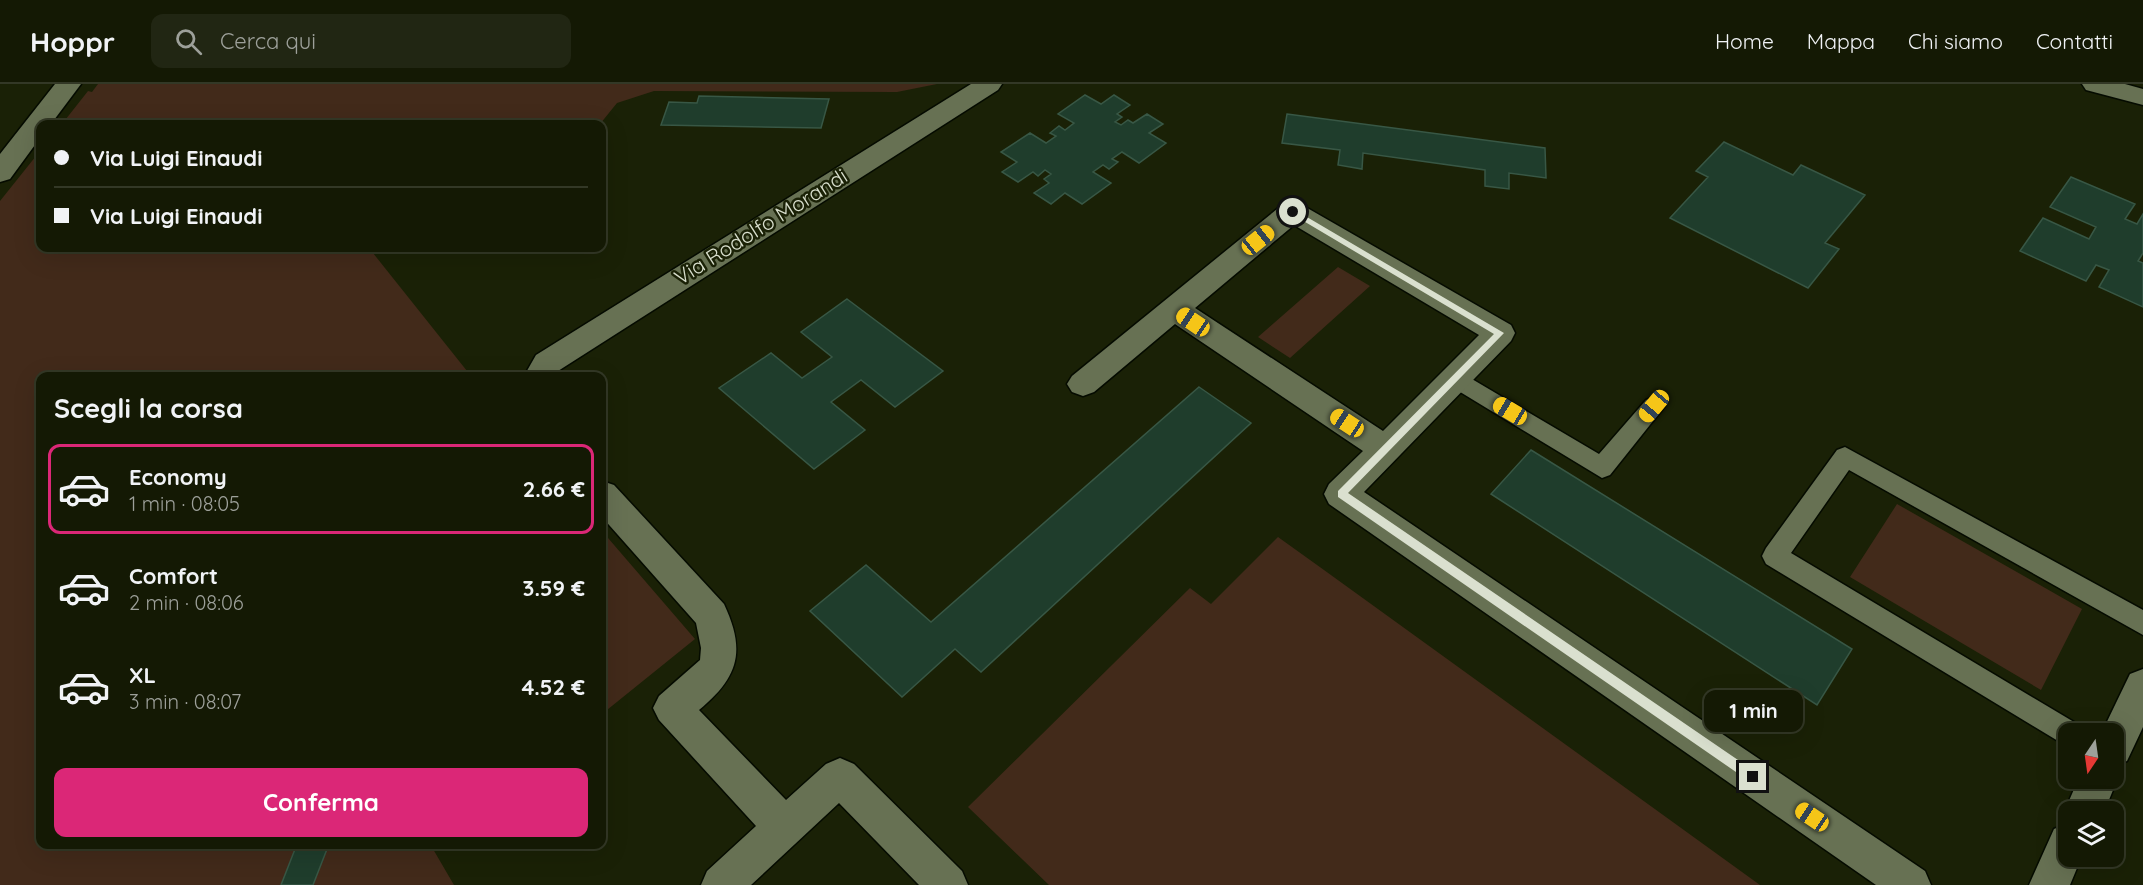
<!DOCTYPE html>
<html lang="it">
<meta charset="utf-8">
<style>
:root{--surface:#141904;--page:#212613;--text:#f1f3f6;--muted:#9da09a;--line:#333826;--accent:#db2777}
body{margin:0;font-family:Quicksand,sans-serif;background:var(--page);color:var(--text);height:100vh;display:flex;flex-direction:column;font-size:22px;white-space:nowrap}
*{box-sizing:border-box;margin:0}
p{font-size:20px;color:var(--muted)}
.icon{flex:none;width:33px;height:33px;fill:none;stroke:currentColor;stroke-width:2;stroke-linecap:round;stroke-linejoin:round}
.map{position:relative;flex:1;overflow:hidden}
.sheet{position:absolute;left:36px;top:288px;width:570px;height:477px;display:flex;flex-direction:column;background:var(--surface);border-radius:12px;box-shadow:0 6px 24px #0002,0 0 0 2px var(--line)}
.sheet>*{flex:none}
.top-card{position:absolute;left:36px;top:36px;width:570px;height:132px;border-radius:12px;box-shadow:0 6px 24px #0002,0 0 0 2px var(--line);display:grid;align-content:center;height:132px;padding:0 18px;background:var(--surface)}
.needle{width:39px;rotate:193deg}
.buttons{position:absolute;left:2058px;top:639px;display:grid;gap:12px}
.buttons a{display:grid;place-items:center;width:66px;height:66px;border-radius:12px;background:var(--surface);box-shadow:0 6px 24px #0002,0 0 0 2px var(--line);font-size:30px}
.end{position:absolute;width:27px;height:27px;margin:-14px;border:8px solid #dae0cf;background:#111;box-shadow:0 0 0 3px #111}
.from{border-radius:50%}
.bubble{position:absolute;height:42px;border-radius:12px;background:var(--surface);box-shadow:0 6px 24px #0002,0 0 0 2px var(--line);font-size:20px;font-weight:700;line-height:42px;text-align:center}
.car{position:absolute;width:18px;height:36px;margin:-18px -9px;border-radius:8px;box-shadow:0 0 4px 2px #0007;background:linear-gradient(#f5c518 24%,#345 0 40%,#f5c518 0 76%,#345 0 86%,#f5c518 0)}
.top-card b{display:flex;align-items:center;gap:21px;height:57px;font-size:22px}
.top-card b+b{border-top:2px solid var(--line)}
.top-card i{width:15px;height:15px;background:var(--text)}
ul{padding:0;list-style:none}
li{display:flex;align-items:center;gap:18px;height:90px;margin:0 12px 9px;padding:0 6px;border:3px solid transparent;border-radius:12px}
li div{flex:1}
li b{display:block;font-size:22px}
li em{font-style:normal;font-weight:700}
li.active{border-color:var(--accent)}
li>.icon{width:54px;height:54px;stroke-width:1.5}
h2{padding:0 18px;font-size:27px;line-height:72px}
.action{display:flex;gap:12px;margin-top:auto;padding:12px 18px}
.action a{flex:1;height:69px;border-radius:12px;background:var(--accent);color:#fff;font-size:24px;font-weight:700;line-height:69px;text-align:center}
header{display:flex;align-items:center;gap:36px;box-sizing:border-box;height:84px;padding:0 30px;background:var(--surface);border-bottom:2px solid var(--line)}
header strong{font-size:28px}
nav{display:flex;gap:33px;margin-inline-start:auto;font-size:21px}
.search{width:420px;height:54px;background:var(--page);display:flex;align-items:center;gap:15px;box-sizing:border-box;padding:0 21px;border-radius:12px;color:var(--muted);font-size:22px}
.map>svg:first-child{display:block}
.green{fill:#422a1a}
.building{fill:#1f3d2c;stroke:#385745;stroke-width:1.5}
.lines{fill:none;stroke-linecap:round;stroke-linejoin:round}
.service-casing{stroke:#050b00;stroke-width:3}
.minor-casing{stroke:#050b00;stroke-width:3}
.tertiary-casing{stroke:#050b00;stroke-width:3}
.service{fill:#677153;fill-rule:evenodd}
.minor{fill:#677153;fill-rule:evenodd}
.tertiary{fill:#677153;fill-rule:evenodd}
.route{fill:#dae0cf}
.labels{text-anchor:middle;stroke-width:5;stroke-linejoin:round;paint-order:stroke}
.street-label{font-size:21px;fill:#dae0cf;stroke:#1a2106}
</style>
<header>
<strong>Hoppr</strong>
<div class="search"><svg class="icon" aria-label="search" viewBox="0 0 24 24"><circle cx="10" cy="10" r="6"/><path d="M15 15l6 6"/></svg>Cerca qui</div>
<nav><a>Home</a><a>Mappa</a><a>Chi siamo</a><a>Contatti</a></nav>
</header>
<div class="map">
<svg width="2143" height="801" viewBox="0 0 2143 801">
<rect width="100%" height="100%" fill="#1a2106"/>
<path class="green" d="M98,0H937L897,8L654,7L617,19L600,40H62L88,7L92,8Z
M40,67V164H369L471,292H40V760L438,761L433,765L454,801H0V117Z
M1338,183L1370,202L1290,274L1258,253Z
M1897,420L2082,525L2041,606L1850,493Z
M602,447L695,555L602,630Z
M1278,453L1324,486L1760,801H1049L968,723L1190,504L1211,520Z"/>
<path class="building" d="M1085,11L1101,20L1114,11L1130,21L1117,30L1122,33L1115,38L1121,41L1128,36L1133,39L1147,30L1163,40L1149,49L1166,59L1139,79L1122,68L1112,75L1118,78L1109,85L1103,81L1093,88L1111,99L1082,120L1065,109L1051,120L1034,109L1049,99L1044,95L1051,90L1045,86L1038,92L1033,88L1018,98L1002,88L1017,78L1001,68L1030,49L1046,59L1056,52L1050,49L1059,42L1065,46L1074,39L1058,30Z
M699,12L829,15L821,44L661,41L669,18L697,19Z
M1287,30L1545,64L1546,94L1509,89V105L1485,102V86L1363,69L1362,85L1338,81L1340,66L1282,59Z
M1724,58L1793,91L1801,81L1865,111L1825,159L1839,165L1808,204L1670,134L1708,93L1696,87Z
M2071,93L2135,120L2125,135L2137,140L2143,130V169L2138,177L2143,179V223L2099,203L2109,186L2096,181L2086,197L2020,167L2043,134L2089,155L2096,143L2050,123Z
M847,215L943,287L895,323L861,296L831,318L865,346L814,385L719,304L771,269L802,294L832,273L801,248Z
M1199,303L1251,339L981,588L955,565L902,613L810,527L866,481L931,538Z
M1531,366L1852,565L1817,621L1491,410Z
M297,760H329L313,801H281Z"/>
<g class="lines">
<defs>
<path id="service" d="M1455,285L1599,370L1646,316L1654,313L1662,316L1665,322L1610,391L1602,394L1447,300L1444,294L1447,288Z
M1845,363L2143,526V551L1849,386L1791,469L2079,641L2083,650H2068V663L1766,480L1762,472L1766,464L1837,366Z"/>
<path id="minor" d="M55,0H81L51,40H40V54L10,95L0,98V70Z
M971,0H1002L998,6L558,287L555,292H524L536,271Z
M1292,118L1302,121L1511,241L1515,249L1511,257L1364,408L1925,787L1931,801H1876L1329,420L1324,410L1329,400L1363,367L1175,240L1094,308L1083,312L1072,308L1067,300L1072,292L1282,121ZM1294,141L1479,251L1383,347L1195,224Z
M602,397L614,401L724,520C746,567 739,593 699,626L786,716L826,680L840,674L854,680L962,787L968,801H919L839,719L751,801H701L707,787L756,742L659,636L653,624L659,612L700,576L701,564L696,539L602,433Z
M2143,585V643L2127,677L2114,682V650H2101L2130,590Z
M2114,683L2118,694L2104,728H2068V738L2064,728L2079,694H2114Z
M2068,739V772H2082L2070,801H2029L2054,745Z"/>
<path id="tertiary" d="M2082,0H2125L2143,5V21L2086,6Z"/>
</defs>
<use href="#service" class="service-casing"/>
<use href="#minor" class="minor-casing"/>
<use href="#tertiary" class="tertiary-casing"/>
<use href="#service" class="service"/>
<use href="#minor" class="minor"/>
<use href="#tertiary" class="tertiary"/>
</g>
<path class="route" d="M1290,126H1295L1504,249L1348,409L1757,689V697H1749L1338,413V407L1494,250L1290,129Z"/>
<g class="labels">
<g class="street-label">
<text transform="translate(761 143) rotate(-32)" y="7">Via Rodolfo Morandi</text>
</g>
</g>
</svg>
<div class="buttons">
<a><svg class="needle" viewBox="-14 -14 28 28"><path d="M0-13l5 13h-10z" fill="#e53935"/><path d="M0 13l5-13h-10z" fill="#9da09a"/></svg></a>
<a><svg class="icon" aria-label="layers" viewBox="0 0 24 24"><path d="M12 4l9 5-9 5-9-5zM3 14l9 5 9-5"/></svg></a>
</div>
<i class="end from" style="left:1293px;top:128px"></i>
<i class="end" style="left:1753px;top:693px"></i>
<div class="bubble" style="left:1704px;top:606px;width:99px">1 min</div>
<i class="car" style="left:1258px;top:156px;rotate:51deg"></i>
<i class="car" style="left:1193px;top:238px;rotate:304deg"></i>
<i class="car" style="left:1654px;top:322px;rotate:220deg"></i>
<i class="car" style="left:1510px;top:327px;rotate:301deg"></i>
<i class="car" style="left:1347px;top:339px;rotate:303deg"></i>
<i class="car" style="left:1812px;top:733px;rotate:304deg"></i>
<div class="top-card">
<b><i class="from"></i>Via Luigi Einaudi</b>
<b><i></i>Via Luigi Einaudi</b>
</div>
<section class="sheet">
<h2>Scegli la corsa</h2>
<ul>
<li class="active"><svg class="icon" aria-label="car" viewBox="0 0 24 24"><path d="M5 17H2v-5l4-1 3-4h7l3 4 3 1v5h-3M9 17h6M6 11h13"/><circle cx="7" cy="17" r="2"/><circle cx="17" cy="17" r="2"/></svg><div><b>Economy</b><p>1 min · 08:05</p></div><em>2.66 €</em></li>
<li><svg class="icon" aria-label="car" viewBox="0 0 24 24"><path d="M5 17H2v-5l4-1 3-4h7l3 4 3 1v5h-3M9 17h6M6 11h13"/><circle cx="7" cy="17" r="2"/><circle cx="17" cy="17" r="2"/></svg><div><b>Comfort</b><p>2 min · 08:06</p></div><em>3.59 €</em></li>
<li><svg class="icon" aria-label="car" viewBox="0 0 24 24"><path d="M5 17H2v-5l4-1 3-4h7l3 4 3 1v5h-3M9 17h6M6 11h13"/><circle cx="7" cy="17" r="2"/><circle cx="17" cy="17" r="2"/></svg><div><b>XL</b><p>3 min · 08:07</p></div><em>4.52 €</em></li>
</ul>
<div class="action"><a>Conferma</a></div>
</section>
</div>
